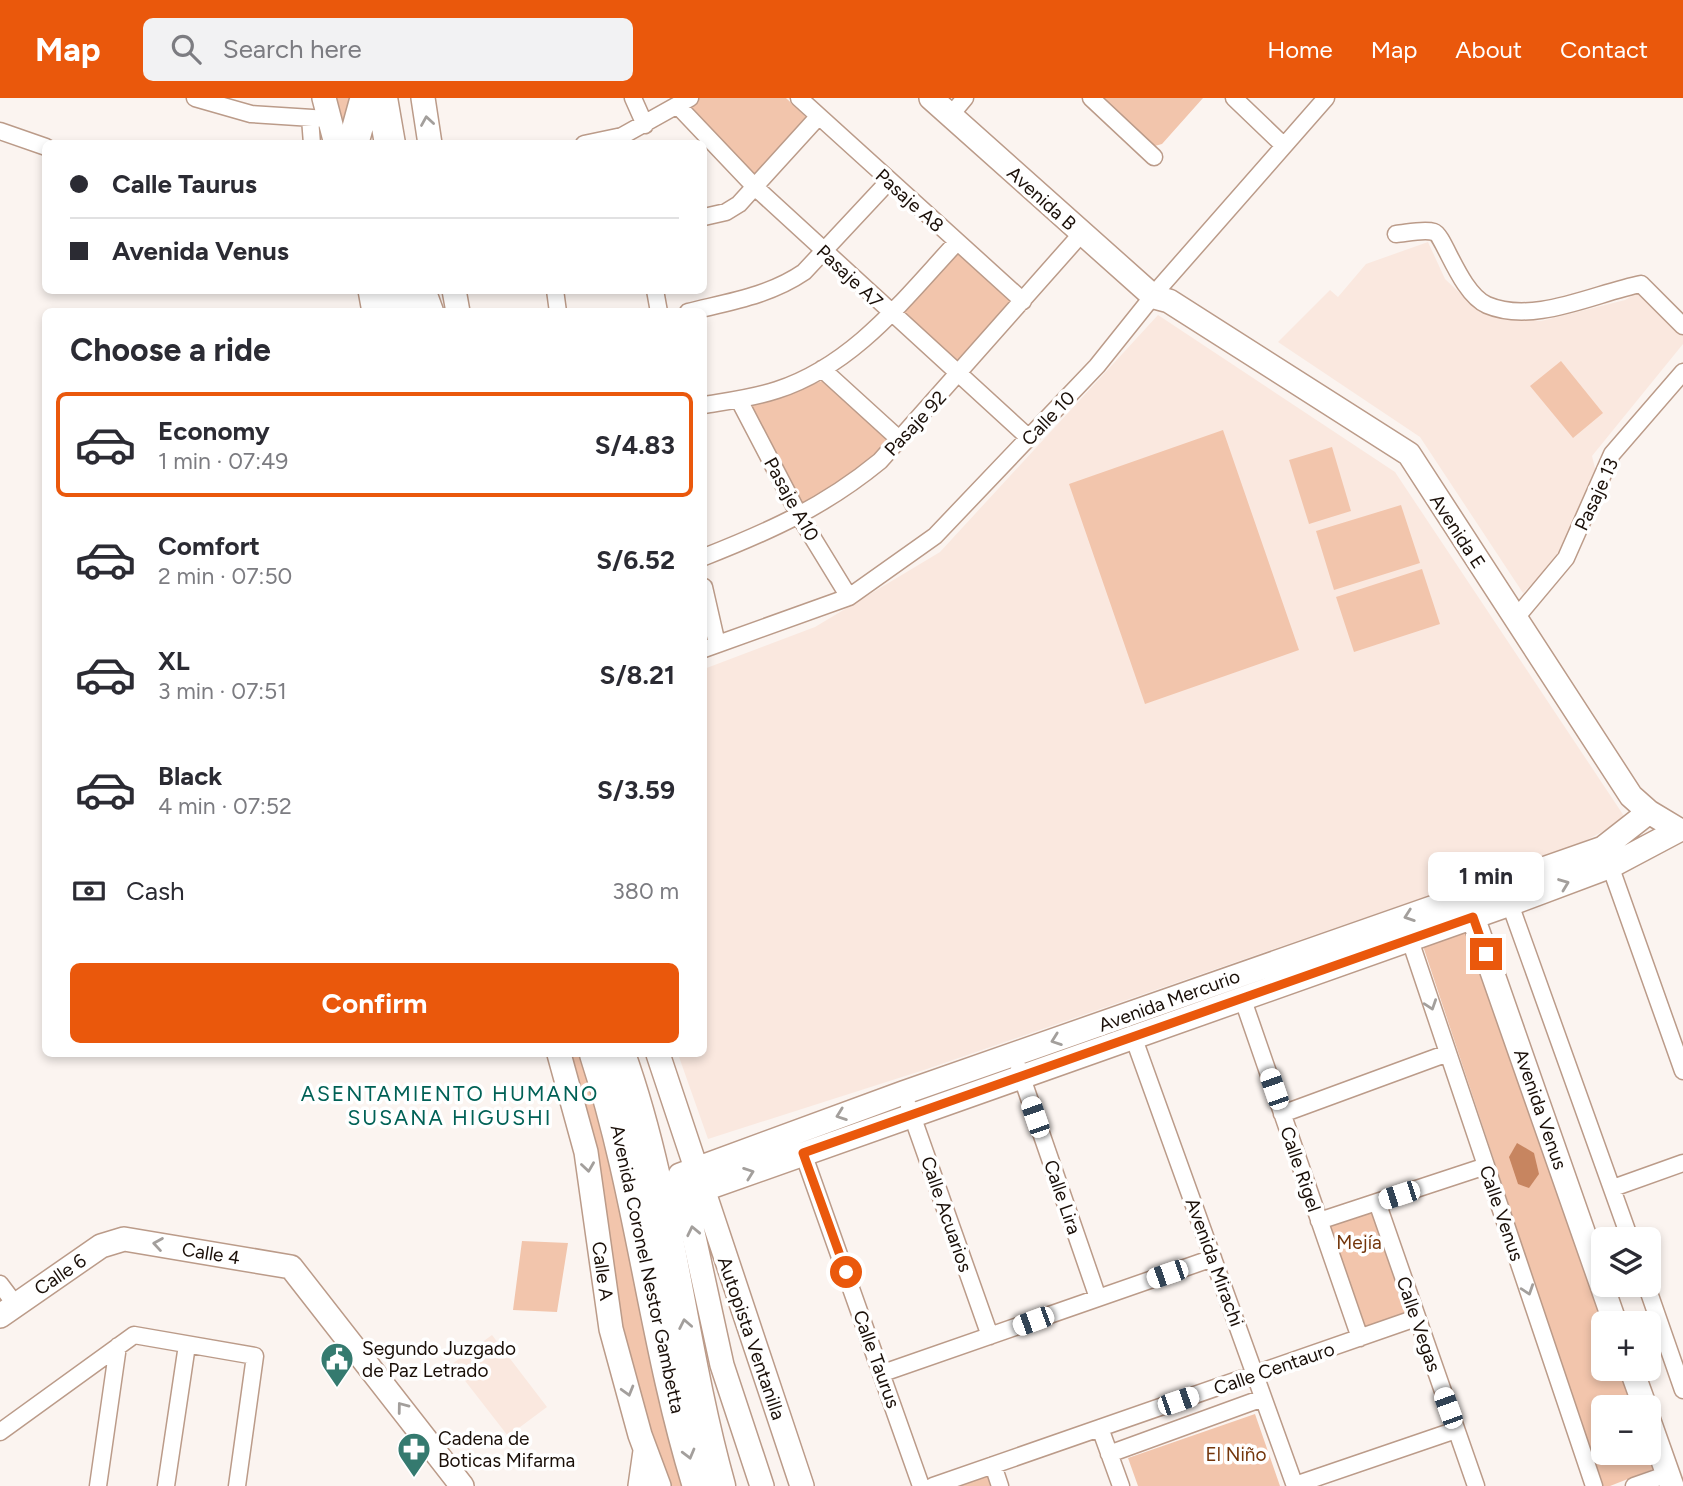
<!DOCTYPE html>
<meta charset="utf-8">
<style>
:root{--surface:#fff;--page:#f2f2f3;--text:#2b2b33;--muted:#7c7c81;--line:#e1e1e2;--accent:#ea580c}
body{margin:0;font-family:Figtree,sans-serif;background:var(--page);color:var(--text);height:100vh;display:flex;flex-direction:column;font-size:26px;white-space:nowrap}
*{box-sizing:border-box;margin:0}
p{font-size:23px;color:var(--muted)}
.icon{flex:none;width:38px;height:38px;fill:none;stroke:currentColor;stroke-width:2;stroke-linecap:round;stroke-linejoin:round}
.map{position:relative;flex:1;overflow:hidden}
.drawer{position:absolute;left:42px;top:210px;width:665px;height:749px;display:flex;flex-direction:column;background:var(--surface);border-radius:10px;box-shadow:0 4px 10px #0003}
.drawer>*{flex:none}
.hud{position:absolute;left:42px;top:42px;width:665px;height:154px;border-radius:10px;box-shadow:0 4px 10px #0003;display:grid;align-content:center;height:154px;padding:0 28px;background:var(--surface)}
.controls{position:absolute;left:1591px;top:1129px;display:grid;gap:14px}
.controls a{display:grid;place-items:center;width:70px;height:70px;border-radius:10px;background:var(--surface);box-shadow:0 4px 10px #0003;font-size:35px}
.end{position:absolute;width:32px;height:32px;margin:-16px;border:9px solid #ea580c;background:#fff;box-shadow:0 0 0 4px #fff}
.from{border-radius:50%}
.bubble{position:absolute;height:49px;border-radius:10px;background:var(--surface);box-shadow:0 4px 10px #0003;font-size:23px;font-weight:700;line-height:49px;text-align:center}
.car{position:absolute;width:21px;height:42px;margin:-21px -10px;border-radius:9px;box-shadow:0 0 5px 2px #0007;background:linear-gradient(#fff 24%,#345 0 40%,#fff 0 76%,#345 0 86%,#fff 0)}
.hud b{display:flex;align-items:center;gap:24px;height:66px;font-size:26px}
.hud b+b{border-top:2px solid var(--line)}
.hud i{width:18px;height:18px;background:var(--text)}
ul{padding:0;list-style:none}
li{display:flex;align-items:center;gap:21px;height:105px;margin:0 14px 10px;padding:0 14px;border:4px solid transparent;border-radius:10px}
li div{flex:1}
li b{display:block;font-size:26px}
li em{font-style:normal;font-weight:700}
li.on{border-color:var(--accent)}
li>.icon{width:63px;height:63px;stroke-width:1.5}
h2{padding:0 28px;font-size:32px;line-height:84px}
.pay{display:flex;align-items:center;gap:18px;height:77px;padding:0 28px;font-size:26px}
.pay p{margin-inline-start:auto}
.primary-button{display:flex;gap:14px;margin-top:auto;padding:14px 28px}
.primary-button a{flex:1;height:80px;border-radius:10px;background:var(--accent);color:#fff;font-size:28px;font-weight:700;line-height:80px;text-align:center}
header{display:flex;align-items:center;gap:42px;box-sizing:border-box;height:98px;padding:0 35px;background:var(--accent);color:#fff}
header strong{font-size:33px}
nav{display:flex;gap:38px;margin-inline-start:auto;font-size:24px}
.search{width:490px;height:63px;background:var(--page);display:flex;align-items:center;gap:18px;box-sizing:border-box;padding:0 24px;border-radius:10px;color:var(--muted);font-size:26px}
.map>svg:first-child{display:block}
.built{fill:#fae8df}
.green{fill:#f2c5ac}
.water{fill:#c78560}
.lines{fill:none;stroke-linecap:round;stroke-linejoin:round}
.street-casing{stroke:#bb9b89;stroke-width:19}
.secondary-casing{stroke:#bb9b89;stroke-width:26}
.highway-casing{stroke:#bb9b89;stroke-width:33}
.street{stroke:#fff;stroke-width:16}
.secondary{stroke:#fff;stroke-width:23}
.highway{stroke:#fff;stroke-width:30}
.oneway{stroke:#a39f9c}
.route{stroke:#ea580c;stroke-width:9}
.labels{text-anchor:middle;stroke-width:7;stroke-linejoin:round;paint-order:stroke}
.street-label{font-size:19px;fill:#1a0f08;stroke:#fff}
.park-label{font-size:19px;fill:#74360b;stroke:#fff}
.poi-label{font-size:19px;fill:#1a0f08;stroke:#fff;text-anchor:start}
.neighbourhood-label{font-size:21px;letter-spacing:2px;fill:#006156;stroke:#fff}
</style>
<header>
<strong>Map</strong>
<div class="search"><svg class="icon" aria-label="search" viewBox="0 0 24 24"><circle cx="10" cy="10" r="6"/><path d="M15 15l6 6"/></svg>Search here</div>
<nav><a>Home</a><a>Map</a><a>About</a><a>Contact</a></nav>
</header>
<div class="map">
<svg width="1683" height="1388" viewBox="0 0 1683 1388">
<rect width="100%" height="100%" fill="#fbf4f0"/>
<path class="built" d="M1428,144L1445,181L1481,215L1541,223L1625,202L1642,192L1683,235V246L1592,358L1597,378L1555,463L1523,495L1420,339L1278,244L1330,192L1338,199L1366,166Z
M1158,217L1395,374L1626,721L1583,744L927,971L708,1041L678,956H704V571L815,529L940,454Z
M492,1237L547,1309L508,1338L452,1266Z"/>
<path class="green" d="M334,0H352L344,43Z
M699,0H786L806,19V25L759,75L752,76L689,14V8Z
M1097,0H1203L1162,46L1151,49Z
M952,156H961L1012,201L1011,210L958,268L899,215Z
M1561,263L1603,315L1573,340L1530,288Z
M822,283L888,341L890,349L804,412L748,309Z
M1223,332L1299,552L1145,606L1069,386Z
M1332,349L1351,413L1309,426L1289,362Z
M1401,407L1420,465L1334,492L1316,433Z
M1422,471L1440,526L1354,554L1336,499Z
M1468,832L1603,1225V1270L1621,1271L1634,1309H1603V1354H1648L1656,1370L1610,1388H1602L1423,848Z
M568,956H580L607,1045L687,1388H668L630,1275Z
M1376,1110L1411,1218L1362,1235L1324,1125Z
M522,1143L568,1145L557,1214L513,1212Z
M1255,1316L1280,1388H1138L1128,1360Z
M995,1373L1000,1388H936Z"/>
<path class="water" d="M1517,1045L1534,1055L1539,1076L1529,1090L1518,1086L1509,1059Z"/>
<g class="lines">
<defs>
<path id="street" d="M195,0L251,16L328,21
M633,0L645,27
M799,0L1023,203
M1091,0L1154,59
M1234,0L1283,47
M678,8L755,89L1029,340
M950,18L965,0
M310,20L312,46
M0,33L46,49
M584,46L622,38L690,0
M704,119L726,114L739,106L818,19
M1396,136C1407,135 1424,131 1434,134C1444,137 1460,195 1487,207C1534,227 1595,195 1641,186L1683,228
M555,192L558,214
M655,192L659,214
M688,214C728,204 769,198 804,174L889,83
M822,271L900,342
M739,302L800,419L849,499
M704,307C728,303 753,300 777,292C854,267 904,201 957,144
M704,459C770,433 824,409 880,363L1082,135
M704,489L717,546
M1515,521L1566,460L1612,356L1683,274
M704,551L849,499L935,438L1097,268L1161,188L1326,0
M1607,759L1683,973
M1510,806L1630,1141
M1410,842L1594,1388
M1243,902L1360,1240
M1134,941L1295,1388
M1019,971L1098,1200
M909,1009L990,1238
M1282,1016L1448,955
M803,1055L921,1388
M1613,1090L1683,1065
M1377,1104L1476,1388
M1319,1123L1486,1068
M0,1186L15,1206
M1646,1186L1683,1292
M883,1275L1213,1160
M1100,1330L1121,1388
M0,1334L134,1237L255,1258L237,1388
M1109,1356L1263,1300
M993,1367L1000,1388
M1295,1387L1456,1332
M98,1388L118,1248
M166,1388L187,1247
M933,1388L1416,1220
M1634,1388L1668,1376"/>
<path id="secondary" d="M324,0L336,46
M423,0L430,46
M370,192L374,214
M454,192L458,214
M1468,805L1615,1225
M559,956L586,1054L611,1231L640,1337L659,1388
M658,956L802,1388
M680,1077L903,995L1603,750L1649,714
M682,1084L722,1267L762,1388
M685,1098L1510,806L1611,768L1679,732L1649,714L1631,698L1409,356L1169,203L1154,199L931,0
M0,1218L101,1148L124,1141L291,1169L462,1388
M1631,1270L1645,1309
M1648,1320L1672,1388
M640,1388L645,1353"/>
<path id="highway" d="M382,0L390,46
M353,46L364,6
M394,192L398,214
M420,192L428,214
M595,956C641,1097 654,1246 698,1388
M620,956C670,1096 680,1245 720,1388"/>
</defs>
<use href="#street" class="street-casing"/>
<use href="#secondary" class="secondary-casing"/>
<use href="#highway" class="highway-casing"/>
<use href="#street" class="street"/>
<use href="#secondary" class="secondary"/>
<use href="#highway" class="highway"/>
</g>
<defs><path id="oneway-chevron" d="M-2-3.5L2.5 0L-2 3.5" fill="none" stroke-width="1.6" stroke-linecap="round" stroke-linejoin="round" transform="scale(1.75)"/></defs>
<g class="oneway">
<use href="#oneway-chevron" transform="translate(427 23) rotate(-99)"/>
<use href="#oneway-chevron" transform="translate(1564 786) rotate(-21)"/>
<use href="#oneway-chevron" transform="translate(1409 818) rotate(161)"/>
<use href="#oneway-chevron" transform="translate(1431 907) rotate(71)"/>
<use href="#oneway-chevron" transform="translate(1056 942) rotate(160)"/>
<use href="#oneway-chevron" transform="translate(841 1017) rotate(160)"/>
<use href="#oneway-chevron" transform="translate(588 1069) rotate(82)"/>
<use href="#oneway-chevron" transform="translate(749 1075) rotate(-20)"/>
<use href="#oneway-chevron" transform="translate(693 1133) rotate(-102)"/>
<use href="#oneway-chevron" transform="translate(158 1146) rotate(-171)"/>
<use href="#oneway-chevron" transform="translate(1528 1192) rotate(71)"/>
<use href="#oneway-chevron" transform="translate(685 1226) rotate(-101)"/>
<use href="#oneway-chevron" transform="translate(628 1293) rotate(74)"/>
<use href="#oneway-chevron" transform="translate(402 1309) rotate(-127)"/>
<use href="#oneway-chevron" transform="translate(689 1356) rotate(75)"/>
</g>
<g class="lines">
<path class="route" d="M846,1174L803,1055L1473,819L1486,856"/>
</g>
<defs>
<symbol id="civic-pin" viewBox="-11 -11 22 30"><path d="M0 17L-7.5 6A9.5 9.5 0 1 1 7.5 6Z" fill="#357a6f" stroke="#fff"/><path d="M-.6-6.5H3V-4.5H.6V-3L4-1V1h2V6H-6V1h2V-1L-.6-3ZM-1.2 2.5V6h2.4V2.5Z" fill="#fff"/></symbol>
<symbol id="pharmacy-pin" viewBox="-11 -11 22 30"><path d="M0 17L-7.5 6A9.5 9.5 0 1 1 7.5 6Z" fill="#357a6f" stroke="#fff"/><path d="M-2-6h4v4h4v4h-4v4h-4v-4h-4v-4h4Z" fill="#fff"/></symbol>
</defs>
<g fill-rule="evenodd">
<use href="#civic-pin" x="318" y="1242" width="38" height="52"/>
<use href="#pharmacy-pin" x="395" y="1332" width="38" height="52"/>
</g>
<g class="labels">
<g class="street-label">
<text transform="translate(1042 100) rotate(42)" y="7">Avenida B</text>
<text transform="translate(910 102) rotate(42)" y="7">Pasaje A8</text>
<text transform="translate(850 178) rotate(43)" y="7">Pasaje A7</text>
<text transform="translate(1048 320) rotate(-46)" y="7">Calle 10</text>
<text transform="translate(915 325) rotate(-47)" y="7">Pasaje 92</text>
<text transform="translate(1596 396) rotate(-65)" y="7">Pasaje 13</text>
<text transform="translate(792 401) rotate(61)" y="7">Pasaje A10</text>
<text transform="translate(1458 433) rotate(57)" y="7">Avenida E</text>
<text transform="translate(1169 902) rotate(-20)" y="7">Avenida Mercurio</text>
<text transform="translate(1541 1011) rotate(71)" y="7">Avenida Venus</text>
<text transform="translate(1301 1071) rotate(71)" y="7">Calle Rigel</text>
<text transform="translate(1063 1099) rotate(71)" y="7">Calle Lira</text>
<text transform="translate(1502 1115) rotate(71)" y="7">Calle Venus</text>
<text transform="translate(947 1116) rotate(71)" y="7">Calle Acuarios</text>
<text transform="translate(211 1155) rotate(9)" y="7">Calle 4</text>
<text transform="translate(1215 1164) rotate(70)" y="7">Avenida Mirachi</text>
<text transform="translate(648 1171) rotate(78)" y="7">Avenida Coronel Nestor Gambetta</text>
<text transform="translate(603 1173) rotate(82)" y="7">Calle A</text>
<text transform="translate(60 1176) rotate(-34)" y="7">Calle 6</text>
<text transform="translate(1419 1226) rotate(71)" y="7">Calle Vegas</text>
<text transform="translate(752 1240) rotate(71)" y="7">Autopista Ventanilla</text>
<text transform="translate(877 1261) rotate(70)" y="7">Calle Taurus</text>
<text transform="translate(1274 1270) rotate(-19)" y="7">Calle Centauro</text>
</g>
<g class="park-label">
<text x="1359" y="1151">Mejía</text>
<text x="1236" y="1363">El Niño</text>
</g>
<g class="poi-label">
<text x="362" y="1257">Segundo Juzgado<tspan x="362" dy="22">de Paz Letrado</tspan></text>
<text x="438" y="1347">Cadena de<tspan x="438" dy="22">Boticas Mifarma</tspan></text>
</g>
<g class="neighbourhood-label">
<text x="450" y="1003">ASENTAMIENTO HUMANO<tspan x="450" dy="24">SUSANA HIGUSHI</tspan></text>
</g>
</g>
</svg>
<div class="controls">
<a><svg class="icon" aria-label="layers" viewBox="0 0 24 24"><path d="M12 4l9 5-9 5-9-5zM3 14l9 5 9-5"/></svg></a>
<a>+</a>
<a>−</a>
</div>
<i class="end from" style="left:846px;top:1174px"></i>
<i class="end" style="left:1486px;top:856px"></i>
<div class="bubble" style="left:1428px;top:754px;width:116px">1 min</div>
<i class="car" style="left:1274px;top:991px;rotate:341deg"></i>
<i class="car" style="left:1035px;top:1019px;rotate:341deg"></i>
<i class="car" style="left:1399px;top:1097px;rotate:252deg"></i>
<i class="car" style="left:1167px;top:1176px;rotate:251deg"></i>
<i class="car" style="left:1033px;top:1223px;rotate:250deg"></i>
<i class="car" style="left:1178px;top:1303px;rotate:71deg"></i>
<i class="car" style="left:1448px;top:1310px;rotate:340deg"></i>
<div class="hud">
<b><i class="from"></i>Calle Taurus</b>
<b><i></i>Avenida Venus</b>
</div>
<section class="drawer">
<h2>Choose a ride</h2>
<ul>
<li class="on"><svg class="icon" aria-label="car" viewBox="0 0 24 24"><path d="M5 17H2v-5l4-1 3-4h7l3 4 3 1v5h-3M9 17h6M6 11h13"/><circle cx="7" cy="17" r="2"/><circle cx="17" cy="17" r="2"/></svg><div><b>Economy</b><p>1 min · 07:49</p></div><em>S/4.83</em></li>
<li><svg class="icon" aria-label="car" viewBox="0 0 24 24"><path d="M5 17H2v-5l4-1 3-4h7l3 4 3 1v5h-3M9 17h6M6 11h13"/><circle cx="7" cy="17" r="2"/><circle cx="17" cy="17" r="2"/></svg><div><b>Comfort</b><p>2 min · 07:50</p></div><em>S/6.52</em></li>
<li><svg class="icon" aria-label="car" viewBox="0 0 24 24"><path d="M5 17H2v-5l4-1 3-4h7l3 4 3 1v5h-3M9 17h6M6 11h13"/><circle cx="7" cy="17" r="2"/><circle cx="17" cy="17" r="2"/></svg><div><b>XL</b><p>3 min · 07:51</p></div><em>S/8.21</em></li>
<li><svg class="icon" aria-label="car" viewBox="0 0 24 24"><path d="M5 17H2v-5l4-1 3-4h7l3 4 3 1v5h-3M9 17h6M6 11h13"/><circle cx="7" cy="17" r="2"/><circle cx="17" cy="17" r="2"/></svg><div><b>Black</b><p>4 min · 07:52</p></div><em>S/3.59</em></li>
</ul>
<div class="pay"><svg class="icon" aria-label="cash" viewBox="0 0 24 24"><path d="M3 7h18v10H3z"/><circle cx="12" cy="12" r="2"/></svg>Cash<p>380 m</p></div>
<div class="primary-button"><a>Confirm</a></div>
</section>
</div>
